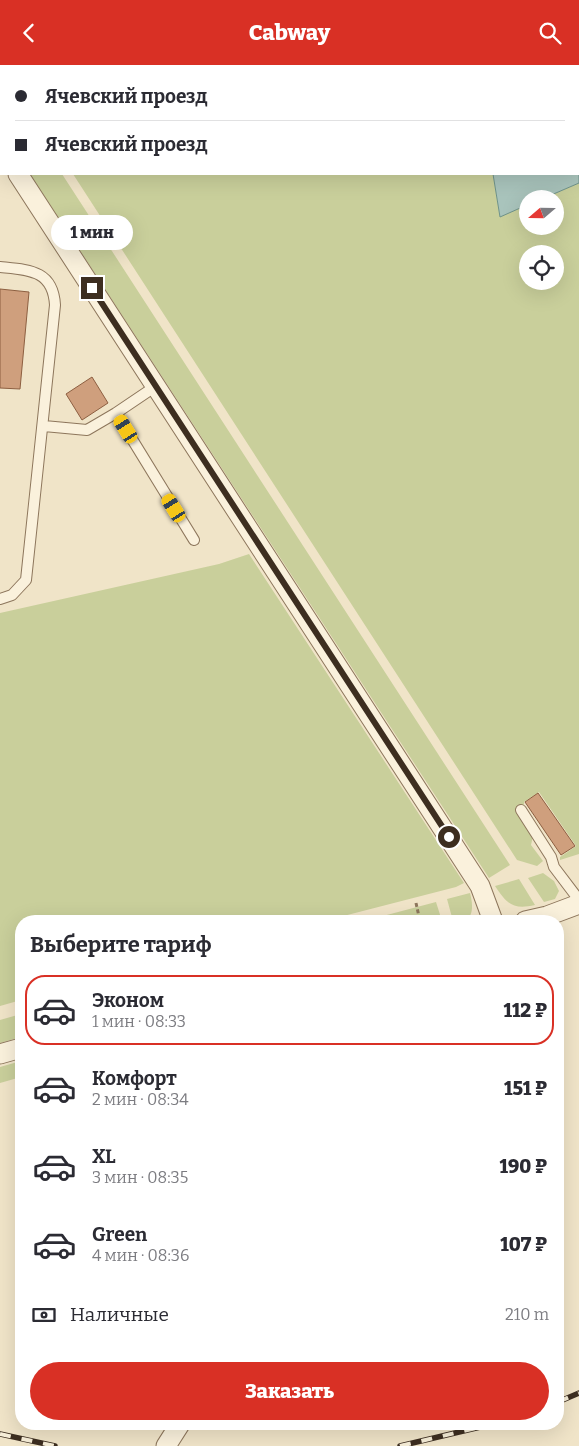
<!DOCTYPE html>
<html lang="ru">
<meta charset="utf-8">
<style>
:root{--surface:#fff;--page:#f2f2f3;--text:#2b2b33;--muted:#7c7c81;--line:#e1e1e2;--accent:#d93025}
body{margin:0;font-family:Bitter,serif;background:var(--page);color:var(--text);height:100vh;display:flex;flex-direction:column;font-size:19px;white-space:nowrap}
*{box-sizing:border-box;margin:0}
p{font-size:16px;color:var(--muted)}
.icon{flex:none;width:28px;height:28px;fill:none;stroke:currentColor;stroke-width:2;stroke-linecap:round;stroke-linejoin:round}
.map{position:relative;flex:1;overflow:hidden}
.drawer{position:absolute;left:15px;top:850px;width:549px;height:515px;display:flex;flex-direction:column;background:var(--surface);border-radius:20px;box-shadow:0 5px 20px #0002}
.drawer>*{flex:none}
.guide{position:absolute;left:0px;top:0px;width:580px;height:110px;box-shadow:0 5px 20px #0002;display:grid;align-content:center;height:110px;padding:0 15px;background:var(--surface)}
.needle{width:32px;rotate:250deg}
.controls{position:absolute;left:519px;top:125px;display:grid;gap:10px}
.controls a{display:grid;place-items:center;width:45px;height:45px;border-radius:50%;background:var(--surface);box-shadow:0 5px 20px #0002;font-size:25px}
.end{position:absolute;width:22px;height:22px;margin:-11px;border:6px solid #3d2e20;background:#fff;box-shadow:0 0 0 2px #fff}
.from{border-radius:50%}
.bubble{position:absolute;height:35px;border-radius:18px;background:var(--surface);box-shadow:0 5px 20px #0002;font-size:16px;font-weight:800;line-height:35px;text-align:center}
.car{position:absolute;width:15px;height:30px;margin:-15px -8px;border-radius:6px;box-shadow:0 0 4px 1px #0007;background:linear-gradient(#f5c518 24%,#345 0 40%,#f5c518 0 76%,#345 0 86%,#f5c518 0)}
.guide b{display:flex;align-items:center;gap:18px;height:48px;font-size:19px}
.guide b+b{border-top:1px solid var(--line)}
.guide i{width:12px;height:12px;background:var(--text)}
ul{padding:0;list-style:none}
li{display:flex;align-items:center;gap:15px;height:70px;margin:0 10px 8px;padding:0 5px;border:2px solid transparent;border-radius:20px}
li div{flex:1}
li b{display:block;font-size:19px}
li em{font-style:normal;font-weight:800}
li.selected{border-color:var(--accent)}
li>.icon{width:45px;height:45px;stroke-width:1.5}
h2{padding:0 15px;font-size:22px;line-height:60px}
.pay{display:flex;align-items:center;gap:12px;height:55px;padding:0 15px;font-size:19px}
.pay p{margin-inline-start:auto}
.action{display:flex;gap:10px;margin-top:auto;padding:10px 15px}
.action a{flex:1;height:58px;border-radius:30px;background:var(--accent);color:#fff;font-size:20px;font-weight:800;line-height:58px;text-align:center}
header{display:flex;justify-content:space-between;align-items:center;height:65px;padding:0 15px;background:var(--accent);color:#fff;font-size:22px;font-weight:800}
.map>svg:first-child{display:block}
.green{fill:#c9cf9b;fill-rule:evenodd}
.water{fill:#a9c4bc;stroke:#6f938a}
.building{fill:#cf9f7d;stroke:#8d5f41}
.lines{fill:none;stroke-linecap:round;stroke-linejoin:round}
.lane-casing{stroke:#8d765c;stroke-width:12}
.street-casing{stroke:#8d765c;stroke-width:21}
.path{stroke:#8d765c;stroke-width:3;stroke-dasharray:4 2.5;stroke-linecap:butt}
.lane{stroke:#faf1dc;stroke-width:10}
.street{stroke:#faf1dc;stroke-width:19}
.rail-casing{stroke:#3d2e20;stroke-width:5.5}
.rail{stroke:#f7eed8;stroke-width:4;stroke-dasharray:11;stroke-linecap:butt}
.route{stroke:#3d2e20;stroke-width:6}
</style>
<header><svg class="icon" aria-label="back" viewBox="0 0 24 24"><path d="M15 5l-7 7 7 7"/></svg>Cabway<svg class="icon" aria-label="search" viewBox="0 0 24 24"><circle cx="10" cy="10" r="6"/><path d="M15 15l6 6"/></svg></header>
<div class="map">
<svg width="579" height="1381" viewBox="0 0 579 1381">
<rect width="100%" height="100%" fill="#f0e4c8"/>
<path class="green" d="M3,0H443L444,1H3Z
M30,109H62L510,800L489,813Z
M73,109H493L500,151L527,140L528,161H555V134H542L579,118V789L560,795V792L576,781L539,727L524,737V741L517,747L533,771L531,780L543,796L537,801L517,795ZM528,189H555V216H528Z
M249,489L464,818L456,822L324,856H21V935L0,941V548L219,499Z
M543,808L554,816L559,826L555,834L544,837L528,813Z
M519,814L535,840C513,845 507,839 495,821Z
M470,828C472,835 475,851 465,856C462,857 456,856 453,856L447,834Z
M436,837L442,856H364Z
M21,949V972L0,978V955Z
M21,996V1012L0,1018V1002Z"/>
<path class="water" d="M579,14V118L542,134H528L527,140L500,152L493,109H579Z"/>
<path class="building" d="M0,224L29,227L20,324L0,323Z
M92,312L108,338L82,355L66,329Z
M538,728L575,781L561,790L525,737Z"/>
<g class="lines">
<defs>
<path id="lane" d="M0,202C29,205 53,205 55,240L26,515L12,530L0,534
M156,321L116,348L194,475
M44,361L87,365L116,348
M521,745L551,792L554,802L579,835"/>
<path id="street" d="M0,81L1,83
M18,109L480,821L493,856
M525,856L547,851L579,839
M0,989L21,983
M166,1381L180,1359"/>
</defs>
<use href="#lane" class="lane-casing"/>
<use href="#street" class="street-casing"/>
<path class="path" d="M416,838L420,856"/>
<use href="#lane" class="lane"/>
<use href="#street" class="street"/>
<defs>
<path id="rail" d="M558,1337L579,1328
M0,1369L55,1381
M400,1381L493,1359"/>
</defs>
<use href="#rail" class="rail-casing"/>
<use href="#rail" class="rail"/>
</g>
<g class="lines">
<path class="route" d="M92,223L449,772"/>
</g>
</svg>
<div class="controls">
<a><svg class="needle" viewBox="-14 -14 28 28"><path d="M0-13l5 13h-10z" fill="#e53935"/><path d="M0 13l5-13h-10z" fill="#7c7c81"/></svg></a>
<a><svg class="icon" aria-label="locate" viewBox="0 0 24 24"><circle cx="12" cy="12" r="6"/><path d="M12 2v4M12 18v4M2 12h4M18 12h4"/></svg></a>
</div>
<i class="end from" style="left:449px;top:772px"></i>
<i class="end" style="left:92px;top:223px"></i>
<div class="bubble" style="left:51px;top:150px;width:82px">1 мин</div>
<i class="car" style="left:126px;top:364px;rotate:328deg"></i>
<i class="car" style="left:174px;top:443px;rotate:328deg"></i>
<div class="guide">
<b><i class="from"></i>Ячевский проезд</b>
<b><i></i>Ячевский проезд</b>
</div>
<section class="drawer">
<h2>Выберите тариф</h2>
<ul>
<li class="selected"><svg class="icon" aria-label="car" viewBox="0 0 24 24"><path d="M5 17H2v-5l4-1 3-4h7l3 4 3 1v5h-3M9 17h6M6 11h13"/><circle cx="7" cy="17" r="2"/><circle cx="17" cy="17" r="2"/></svg><div><b>Эконом</b><p>1 мин · 08:33</p></div><em>112 ₽</em></li>
<li><svg class="icon" aria-label="car" viewBox="0 0 24 24"><path d="M5 17H2v-5l4-1 3-4h7l3 4 3 1v5h-3M9 17h6M6 11h13"/><circle cx="7" cy="17" r="2"/><circle cx="17" cy="17" r="2"/></svg><div><b>Комфорт</b><p>2 мин · 08:34</p></div><em>151 ₽</em></li>
<li><svg class="icon" aria-label="car" viewBox="0 0 24 24"><path d="M5 17H2v-5l4-1 3-4h7l3 4 3 1v5h-3M9 17h6M6 11h13"/><circle cx="7" cy="17" r="2"/><circle cx="17" cy="17" r="2"/></svg><div><b>XL</b><p>3 мин · 08:35</p></div><em>190 ₽</em></li>
<li><svg class="icon" aria-label="car" viewBox="0 0 24 24"><path d="M5 17H2v-5l4-1 3-4h7l3 4 3 1v5h-3M9 17h6M6 11h13"/><circle cx="7" cy="17" r="2"/><circle cx="17" cy="17" r="2"/></svg><div><b>Green</b><p>4 мин · 08:36</p></div><em>107 ₽</em></li>
</ul>
<div class="pay"><svg class="icon" aria-label="cash" viewBox="0 0 24 24"><path d="M3 7h18v10H3z"/><circle cx="12" cy="12" r="2"/></svg>Наличные<p>210 m</p></div>
<div class="action"><a>Заказать</a></div>
</section>
</div>
